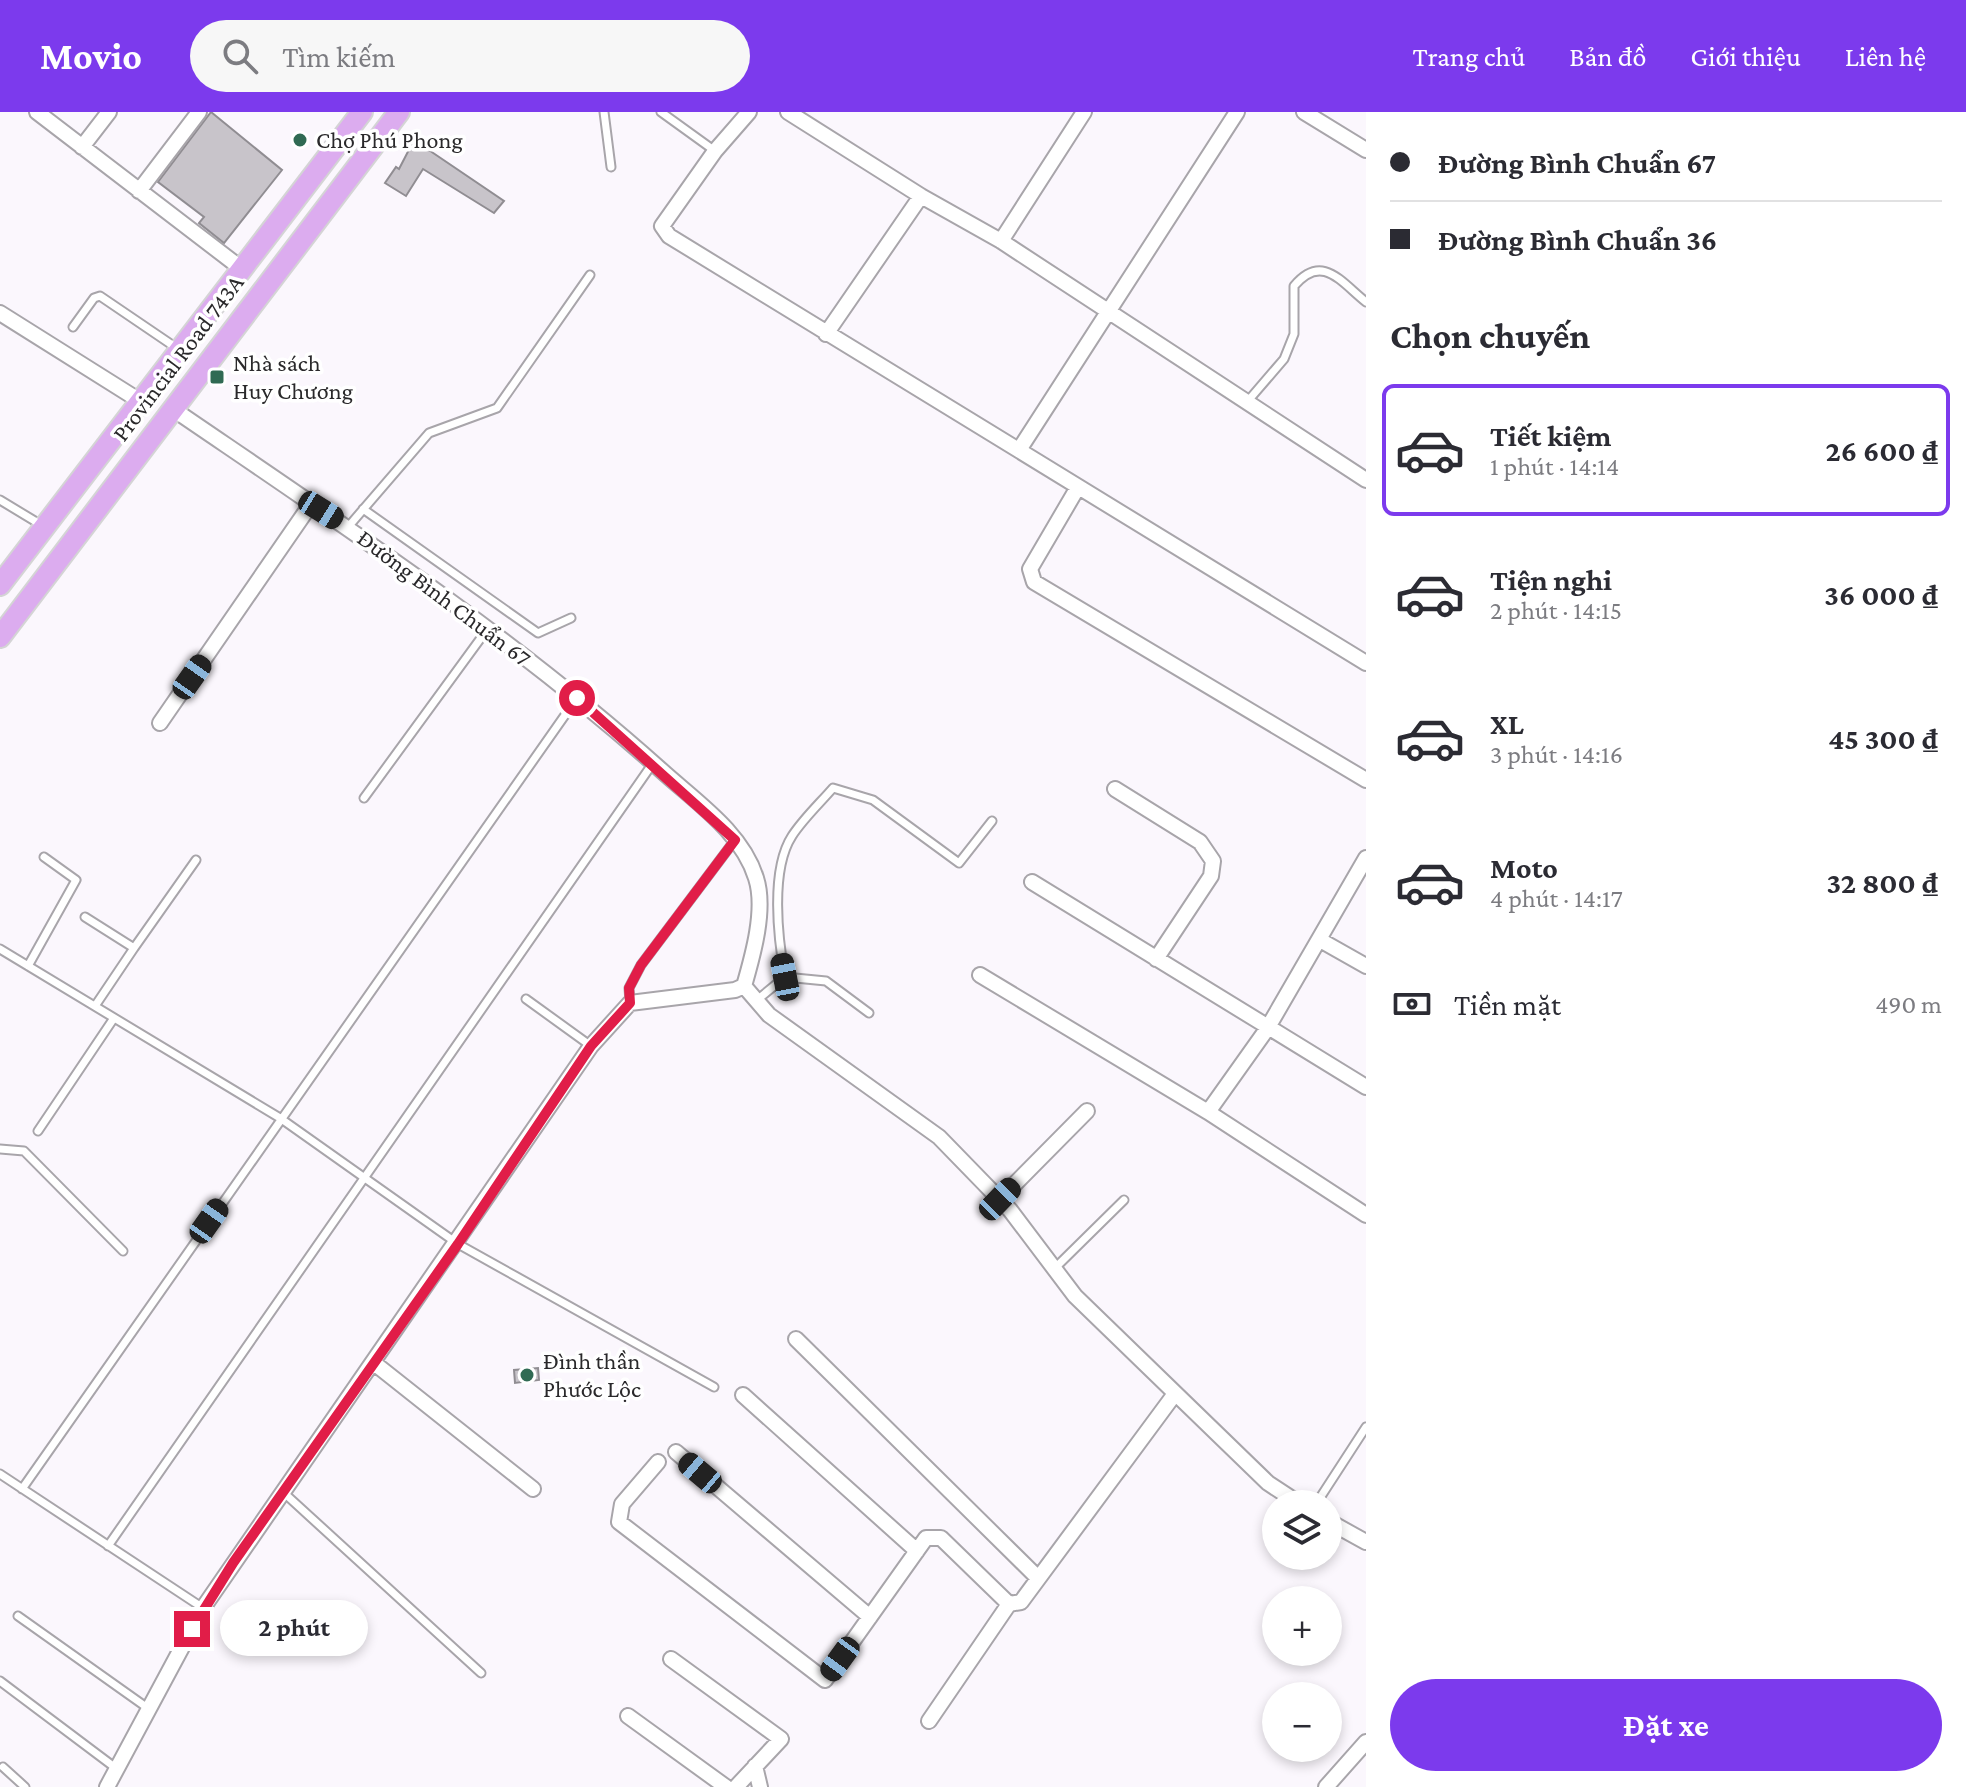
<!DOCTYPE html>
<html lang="vi">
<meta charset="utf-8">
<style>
:root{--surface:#fff;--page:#f7f7f7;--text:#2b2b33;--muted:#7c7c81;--line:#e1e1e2;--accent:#7c3aed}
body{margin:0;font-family:"Crimson Pro",serif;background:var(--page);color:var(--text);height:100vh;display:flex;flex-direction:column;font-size:30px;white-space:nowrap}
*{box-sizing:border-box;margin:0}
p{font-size:26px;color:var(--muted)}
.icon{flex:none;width:44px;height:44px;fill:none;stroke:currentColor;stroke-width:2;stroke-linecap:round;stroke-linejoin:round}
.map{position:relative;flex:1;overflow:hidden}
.details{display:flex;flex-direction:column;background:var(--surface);width:600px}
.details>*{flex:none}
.top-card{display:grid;align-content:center;height:176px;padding:0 24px;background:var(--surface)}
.fabs{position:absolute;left:1262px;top:1378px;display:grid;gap:16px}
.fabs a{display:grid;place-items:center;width:80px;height:80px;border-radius:50%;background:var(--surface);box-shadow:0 4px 12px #0003;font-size:40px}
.end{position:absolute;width:36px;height:36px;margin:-18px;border:10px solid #e11d48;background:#fff;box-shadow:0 0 0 4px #fff}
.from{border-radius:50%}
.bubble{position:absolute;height:56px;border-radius:28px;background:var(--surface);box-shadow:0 4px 12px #0003;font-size:26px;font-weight:700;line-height:56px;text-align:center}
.car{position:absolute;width:24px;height:48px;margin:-24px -12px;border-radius:10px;box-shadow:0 0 6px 2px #0007;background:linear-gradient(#222 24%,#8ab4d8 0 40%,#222 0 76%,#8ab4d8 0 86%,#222 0)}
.top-card b{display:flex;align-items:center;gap:28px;height:76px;font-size:30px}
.top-card b+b{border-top:2px solid var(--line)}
.top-card i{width:20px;height:20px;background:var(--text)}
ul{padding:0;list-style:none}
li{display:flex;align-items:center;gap:24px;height:132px;margin:0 16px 12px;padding:0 8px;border:4px solid transparent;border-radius:12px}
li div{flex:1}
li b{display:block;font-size:30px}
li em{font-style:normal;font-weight:700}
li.current{border-color:var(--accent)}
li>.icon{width:72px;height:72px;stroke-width:1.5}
h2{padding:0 24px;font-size:36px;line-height:96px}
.pay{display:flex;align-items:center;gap:20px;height:88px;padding:0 24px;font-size:30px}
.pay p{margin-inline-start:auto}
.button{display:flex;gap:16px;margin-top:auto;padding:16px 24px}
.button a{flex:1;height:92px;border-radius:48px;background:var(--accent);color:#fff;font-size:32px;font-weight:700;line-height:92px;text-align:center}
header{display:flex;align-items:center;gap:48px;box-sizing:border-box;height:112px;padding:0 40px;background:var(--accent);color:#fff}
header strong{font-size:38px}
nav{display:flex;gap:44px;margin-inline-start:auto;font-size:28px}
.search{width:560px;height:72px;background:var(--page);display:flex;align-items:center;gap:20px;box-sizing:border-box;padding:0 28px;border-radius:44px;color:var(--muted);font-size:30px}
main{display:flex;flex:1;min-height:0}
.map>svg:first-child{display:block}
.building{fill:#c8c4ca;stroke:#908d92;stroke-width:2}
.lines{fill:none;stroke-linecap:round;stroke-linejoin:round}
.lane-casing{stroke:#a8a5aa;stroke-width:11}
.street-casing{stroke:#a8a5aa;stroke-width:18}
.primary-casing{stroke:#d4d4d5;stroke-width:24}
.lane{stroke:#fff;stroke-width:7}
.street{stroke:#fff;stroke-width:14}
.primary{stroke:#dcacef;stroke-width:20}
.route{stroke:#e11d48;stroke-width:10}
.poi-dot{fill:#306a53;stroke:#fff;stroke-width:3}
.labels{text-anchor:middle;stroke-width:7;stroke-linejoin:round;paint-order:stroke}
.poi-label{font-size:24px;fill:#2a292b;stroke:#fff;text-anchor:start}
.street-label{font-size:24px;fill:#2a292b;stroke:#fff}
</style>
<header>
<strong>Movio</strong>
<div class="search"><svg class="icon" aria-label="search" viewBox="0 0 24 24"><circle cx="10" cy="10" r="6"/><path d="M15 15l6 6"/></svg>Tìm kiếm</div>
<nav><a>Trang chủ</a><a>Bản đồ</a><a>Giới thiệu</a><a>Liên hệ</a></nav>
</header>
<main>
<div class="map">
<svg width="1366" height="1675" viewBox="0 0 1366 1675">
<rect width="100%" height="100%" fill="#fbf7fd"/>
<path class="building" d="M211,0L282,58L224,131L199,111L204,105L158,70Z
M414,28L504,89L494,101L423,57L406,84L385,71L396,55L399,57Z
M538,1256L539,1268L515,1271L514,1258Z"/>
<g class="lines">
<defs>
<path id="lane" d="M604,0L611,55
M661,0L715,39
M73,215L94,186L100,184L178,237
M1247,290L1284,247L1294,222V174C1322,141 1340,169 1366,190
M0,388L43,414
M363,397L538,521L571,506
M348,415L429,321L497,296L590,163
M364,686L486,519
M85,805L134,836L95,894
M134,836L196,748
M0,837L280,1006L458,1132L714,1275
M28,854L76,768L44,745
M785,865L826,869L869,901
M526,887L591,934
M757,888L785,865C778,827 770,758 792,724C803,707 820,691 833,676L873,688L959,751L992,709
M630,891L629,876L641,853L735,728
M38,1019L114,906
M0,1037L24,1039L123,1139
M1055,1156L1124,1088
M0,1362L203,1496
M22,1377L577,586
M283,1380L481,1561
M1316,1392L1366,1315
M108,1434L653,651
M18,1504L149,1597
M0,1569L117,1657
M3,1655L25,1675"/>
<path id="street" d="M37,0L242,157
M749,0L715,39L662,114L669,124L1366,551
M788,0L921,84L1001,129L1366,368
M1304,0L1366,38
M82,35L109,0
M139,79L199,0
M1001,129L1084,0
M0,201L140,289
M826,222L921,84
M1019,338L1237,0
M1078,375L1030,457L1034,470L1366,668
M160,611L311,392
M1115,677L1200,730L1213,749L1211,764L1156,847
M1366,746L1267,917L1208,1000L1366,1103
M1032,770L1366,975
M1320,828L1366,854
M980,863L1208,1000
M744,874L769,903L939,1025L1010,1098L1075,1184L1268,1371L1300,1392
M1000,1087L1087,999
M796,1227L1038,1466
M374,1251L533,1377
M743,1283L917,1439
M676,1340L870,1505
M658,1350L622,1392L619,1410L825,1568L926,1426H941L1009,1492L1021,1490L1174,1283
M1328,1409L1366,1430
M671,1547L781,1627L736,1675
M628,1604L726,1675
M929,1609L1009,1492
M755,1654L760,1675
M107,1675L203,1496L591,934L630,891L735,878L744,874C753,843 766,797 756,766C742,720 695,689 661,658C509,522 340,411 173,297
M1326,1675L1366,1630"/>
<path id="primary" d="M0,473L362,0
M0,525L399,0"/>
</defs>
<use href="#lane" class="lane-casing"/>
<use href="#street" class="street-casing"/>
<use href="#primary" class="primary-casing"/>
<use href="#lane" class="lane"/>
<use href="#street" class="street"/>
<use href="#primary" class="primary"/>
</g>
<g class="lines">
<path class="route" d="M192,1517L233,1451L458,1132L591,934L630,891L629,876L641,853L735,728L577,586"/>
</g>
<g class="poi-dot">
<circle cx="300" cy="28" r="8"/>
<rect x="209" y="257" width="16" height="16" rx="4"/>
<circle cx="527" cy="1263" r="8"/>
</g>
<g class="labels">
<g class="poi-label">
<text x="316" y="36">Chợ Phú Phong</text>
<text x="233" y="259">Nhà sách<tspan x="233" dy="28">Huy Chương</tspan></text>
<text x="543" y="1257">Đình thần<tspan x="543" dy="28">Phước Lộc</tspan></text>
</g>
<g class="street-label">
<text transform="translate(178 246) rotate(-53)" y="8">Provincial Road 743A</text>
<text transform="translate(444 486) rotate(37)" y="8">Đường Bình Chuẩn 67</text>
</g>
</g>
</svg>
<div class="fabs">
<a><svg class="icon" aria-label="layers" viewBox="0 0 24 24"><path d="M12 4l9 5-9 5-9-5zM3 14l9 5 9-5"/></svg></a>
<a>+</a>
<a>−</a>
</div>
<i class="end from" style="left:577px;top:586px"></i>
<i class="end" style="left:192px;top:1517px"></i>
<div class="bubble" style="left:220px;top:1488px;width:148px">2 phút</div>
<i class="car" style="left:321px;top:398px;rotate:122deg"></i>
<i class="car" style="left:192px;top:565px;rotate:35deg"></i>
<i class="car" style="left:785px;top:865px;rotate:349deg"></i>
<i class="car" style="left:1000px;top:1087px;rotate:44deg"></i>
<i class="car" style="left:209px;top:1109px;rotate:35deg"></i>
<i class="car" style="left:700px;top:1361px;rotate:310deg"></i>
<i class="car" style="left:840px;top:1547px;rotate:216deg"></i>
</div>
<section class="details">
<div class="top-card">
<b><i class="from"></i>Đường Bình Chuẩn 67</b>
<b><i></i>Đường Bình Chuẩn 36</b>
</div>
<h2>Chọn chuyến</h2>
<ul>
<li class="current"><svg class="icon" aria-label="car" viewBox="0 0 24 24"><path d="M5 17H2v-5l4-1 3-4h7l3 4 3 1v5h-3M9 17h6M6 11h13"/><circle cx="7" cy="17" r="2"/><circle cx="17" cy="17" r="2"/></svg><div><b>Tiết kiệm</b><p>1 phút · 14:14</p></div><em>26 600 ₫</em></li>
<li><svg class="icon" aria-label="car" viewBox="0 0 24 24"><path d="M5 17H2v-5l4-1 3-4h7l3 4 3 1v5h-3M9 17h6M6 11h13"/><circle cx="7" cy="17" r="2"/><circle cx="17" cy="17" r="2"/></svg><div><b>Tiện nghi</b><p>2 phút · 14:15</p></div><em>36 000 ₫</em></li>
<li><svg class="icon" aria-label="car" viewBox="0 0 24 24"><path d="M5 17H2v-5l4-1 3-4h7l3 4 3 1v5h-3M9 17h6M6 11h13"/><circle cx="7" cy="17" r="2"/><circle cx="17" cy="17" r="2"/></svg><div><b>XL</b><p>3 phút · 14:16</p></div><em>45 300 ₫</em></li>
<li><svg class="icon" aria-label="car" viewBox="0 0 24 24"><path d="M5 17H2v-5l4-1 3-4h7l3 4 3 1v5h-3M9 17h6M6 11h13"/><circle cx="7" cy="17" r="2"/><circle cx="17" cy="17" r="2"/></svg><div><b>Moto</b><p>4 phút · 14:17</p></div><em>32 800 ₫</em></li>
</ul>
<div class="pay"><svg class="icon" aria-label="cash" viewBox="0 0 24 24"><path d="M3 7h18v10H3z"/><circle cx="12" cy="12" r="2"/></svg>Tiền mặt<p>490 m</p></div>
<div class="button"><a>Đặt xe</a></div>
</section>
</main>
